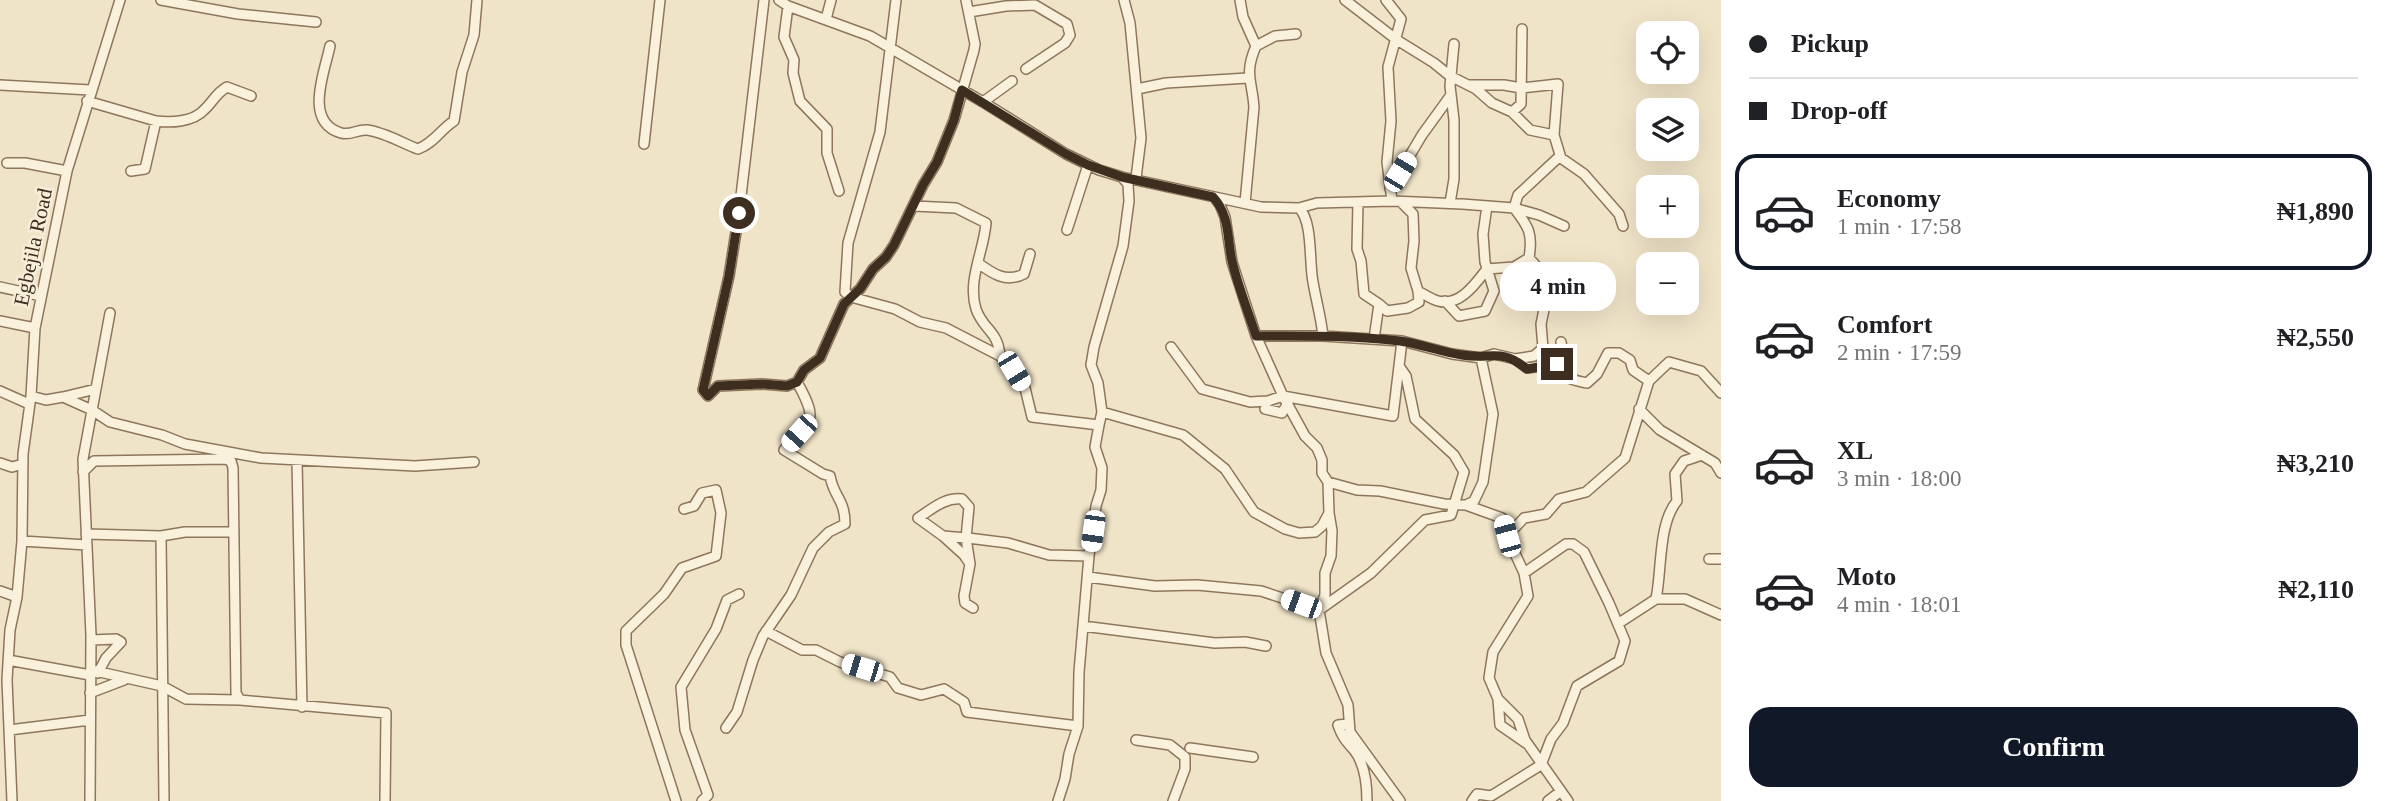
<!DOCTYPE html>
<meta charset="utf-8">
<style>
:root{--surface:#fff;--page:#f2f2f2;--text:#202124;--muted:#757577;--line:#e0e0e0;--accent:#111827}
body{margin:0;font-family:"Times New Roman",serif;background:var(--page);color:var(--text);height:100vh;display:flex;flex-direction:column;font-size:26px;white-space:nowrap}
*{box-sizing:border-box;margin:0}
p{font-size:23px;color:var(--muted)}
.icon{flex:none;width:38px;height:38px;fill:none;stroke:currentColor;stroke-width:2;stroke-linecap:round;stroke-linejoin:round}
.map{position:relative;flex:1;overflow:hidden}
.drawer{display:flex;flex-direction:column;background:var(--surface);width:665px}
.drawer>*{flex:none}
.banner{display:grid;align-content:center;height:154px;padding:0 28px;background:var(--surface)}
.controls{position:absolute;left:1636px;top:21px;display:grid;gap:14px}
.controls a{display:grid;place-items:center;width:63px;height:63px;border-radius:14px;background:var(--surface);box-shadow:0 7px 28px #0002;font-size:35px}
.end{position:absolute;width:32px;height:32px;margin:-16px;border:9px solid #3d2e20;background:#fff;box-shadow:0 0 0 4px #fff}
.from{border-radius:50%}
.bubble{position:absolute;height:49px;border-radius:21px;background:var(--surface);box-shadow:0 7px 28px #0002;font-size:23px;font-weight:800;line-height:49px;text-align:center}
.car{position:absolute;width:21px;height:42px;margin:-21px -10px;border-radius:9px;box-shadow:0 0 5px 2px #0007;background:linear-gradient(#fff 24%,#345 0 40%,#fff 0 76%,#345 0 86%,#fff 0)}
.banner b{display:flex;align-items:center;gap:24px;height:66px;font-size:26px}
.banner b+b{border-top:2px solid var(--line)}
.banner i{width:18px;height:18px;background:var(--text)}
ul{padding:0;list-style:none}
li{display:flex;align-items:center;gap:21px;height:116px;margin:0 14px 10px;padding:0 14px;border:4px solid transparent;border-radius:21px}
li div{flex:1}
li b{display:block;font-size:26px}
li em{font-style:normal;font-weight:800}
li.selected{border-color:var(--accent)}
li>.icon{width:63px;height:63px;stroke-width:1.5}
.action{display:flex;gap:14px;margin-top:auto;padding:14px 28px}
.action a{flex:1;height:80px;border-radius:21px;background:var(--accent);color:#fff;font-size:28px;font-weight:800;line-height:80px;text-align:center}
main{display:flex;flex:1;min-height:0}
.map>svg:first-child{display:block}
.lines{fill:none;stroke-linecap:round;stroke-linejoin:round}
.minor-casing{stroke:#8d765c;stroke-width:12}
.minor{stroke:#faf1dc;stroke-width:9}
.route{stroke:#3d2e20;stroke-width:9}
.labels{text-anchor:middle;stroke-width:5;stroke-linejoin:round;paint-order:stroke}
.street-label{font-size:21px;fill:#3d2e20;stroke:#f7eed8}
</style>
<main>
<div class="map">
<svg width="1721" height="801" viewBox="0 0 1721 801">
<rect width="100%" height="100%" fill="#f0e4c8"/>
<g class="lines">
<defs>
<path id="minor" d="M161,0L238,14L316,22
M764,0L739,213L729,276L703,390L708,396L718,386L762,384L787,386L797,382L804,370L820,358L844,304L860,289L873,269L886,257L894,245L923,185L937,162L954,120L974,50L975,44L966,0
M779,0L788,6L870,36L983,102L1066,154L1099,170L1122,177L1261,207L1299,208L1317,203L1392,201L1462,204L1514,208L1539,215L1564,226
M896,0L880,132L848,243L845,292L851,297L895,309L920,322L946,328L1000,356L1014,371L1025,388L1032,417L1099,425L1102,412L1183,435L1225,469L1254,512L1285,529L1299,533L1315,532L1322,526L1329,513L1332,531L1331,556L1325,573V595L1319,610L1326,653L1348,705L1350,732L1400,801
M1124,0L1130,23L1141,138L1136,178
M1240,0L1243,17L1256,46C1244,74 1252,80 1254,107L1245,203
M1345,0L1397,40L1434,63L1450,76L1476,89L1492,103L1512,112L1530,130L1554,135L1558,84L1521,88L1504,85H1469
M1386,0L1401,19L1388,67L1391,121L1387,162L1392,201
M788,6L784,37L794,60L793,73L800,101L827,129V153L839,191
M969,12L1006,6L1035,5L1067,24L1070,35L1065,43L1026,69
M826,19L831,0
M330,46C325,71 303,122 341,133C351,136 357,129 367,130C384,132 402,143 418,149C434,143 440,130 454,121L462,72L474,35L477,0
M1256,46L1275,36L1296,34
M0,85L90,90
M1137,89L1166,83L1248,78
M87,101L156,121L145,169L131,171
M983,102L1012,81
M1512,112L1521,104L1522,29
M156,121C171,123 193,122 204,110C213,102 216,93 227,87L251,96
M1554,135L1561,158L1584,174L1619,214L1623,226
M644,144L660,0
M7,163H25L67,171
M1390,189L1422,135L1451,95
M1214,197L1220,205L1225,217L1232,262L1256,336L1283,396L1305,436L1317,448L1322,460V473L1328,482L1329,513
M1358,202L1357,249L1361,261L1364,294L1379,304L1374,339
M1401,202L1413,214L1414,241L1411,268L1418,291C1424,294 1431,299 1438,301C1460,307 1476,283 1487,269L1514,267L1529,258C1533,234 1529,227 1514,208L1518,195L1560,156
M1450,203L1454,179V120L1450,86L1454,44
M914,206L956,208L986,223C984,251 967,280 976,309C983,330 998,330 1000,356
M1299,208C1313,221 1309,263 1313,282C1316,300 1321,317 1323,336L1402,341L1452,354L1481,358L1494,354L1515,359L1534,356L1543,348L1541,324L1550,281L1529,258
M1067,230L1088,165
M978,263C993,274 1006,283 1024,274L1030,254
M0,287L41,296
M1445,301L1459,316L1485,311L1494,291L1485,262L1483,234L1487,206
M1379,304L1387,311L1408,308L1419,302L1418,291
M0,321L35,328
M1256,336H1323
M1171,347L1202,389L1250,402L1268,401L1283,396L1393,416L1402,341
M1515,359L1527,368L1557,364L1563,355L1561,342
M1555,364C1560,378 1573,380 1587,383L1597,374L1608,353H1619L1630,360L1633,370L1649,381
M0,391L29,404
M31,396L46,400L63,397L92,410L110,422L162,435L185,444L261,458L415,466L474,462
M63,397L96,389
M1265,409L1282,413L1288,403
M1639,409L1660,430L1715,463L1721,473
M1102,412L1098,383L1091,365L1094,347L1123,246L1129,201L1128,184L1122,177
M297,461L302,707
M0,463L12,467L23,464
M83,472L94,461L225,459L231,461L233,468L236,693L240,700
M1328,482L1357,490L1380,491L1444,504L1466,505L1502,518L1507,536L1524,573L1566,544H1573L1584,552L1609,603L1625,641L1619,661L1577,686L1563,723L1551,739L1541,765L1491,796L1477,794L1472,801
M1466,505L1474,501L1483,482L1493,414L1481,358
M86,534L161,536L164,801
M161,536L185,532H234
M943,536L964,555L970,564L964,596L965,603L973,608
M1507,536L1524,518L1546,514L1559,499L1586,492L1625,458L1649,381L1669,362L1701,371L1721,393
M22,541L87,545
M1709,559H1721
M970,564L966,538L969,507L962,499C945,497 932,509 918,518L943,536L966,538H968L1008,543L1049,555L1089,556
M1524,573L1528,596L1493,652L1489,678L1498,699L1518,719L1525,740L1568,801
M1088,577L1155,586L1197,585L1261,591L1319,610L1371,573L1425,520L1451,515L1464,472L1454,455L1415,419L1406,376L1399,366
M0,591L17,597
M1656,599H1685L1721,615
M1619,623L1656,599C1662,570 1658,524 1677,501L1675,474L1684,461L1702,455
M1083,626L1215,643L1245,642L1266,646
M766,631L802,650H816L840,662L890,677L898,688L921,695L944,689L964,702L967,712L1078,726
M91,640L116,639L121,642L106,658L98,673
M8,660L90,675
M91,670L162,686L186,699L240,700L386,713L385,801
M90,693L124,680
M1498,699L1500,725L1526,743
M1348,724L1338,725C1342,737 1346,741 1354,750C1365,764 1367,784 1367,801
M726,728L737,712L753,660L763,636L791,595L813,548L829,532L845,524C845,499 834,498 830,476L823,474L784,450C812,419 819,422 797,382
M9,730L90,720
M1136,740L1170,745L1185,757V769L1173,801
M1190,748L1253,757
M12,801L7,680L10,630L17,597L22,541L23,454L31,396L35,328L67,171L120,0
M90,801L91,635L83,459L110,313
M676,801L626,645V631L664,594L682,568L716,556L721,513L716,490L702,493L694,506L684,509
M702,801L708,795L685,730L681,687L716,629L727,600L739,594
M1058,801L1065,779L1069,754L1078,726L1079,672L1089,556L1096,506L1101,490L1102,468L1095,447L1099,425
M1548,801L1561,791"/>
</defs>
<use href="#minor" class="minor-casing"/>
<use href="#minor" class="minor"/>
</g>
<g class="lines">
<path class="route" d="M739,213L729,276L703,390L708,396L718,386L762,384L787,386L797,382L804,370L820,358L844,304L860,289L873,269L886,257L894,245L923,185L937,162L954,120L962,90L1066,154L1088,165L1122,177L1213,197C1230,215 1227,239 1232,261C1238,286 1248,311 1256,336C1304,336 1352,335 1400,341C1421,344 1441,352 1462,355C1492,360 1500,347 1527,369L1557,364"/>
</g>
<g class="labels">
<g class="street-label">
<text transform="translate(33 247) rotate(-78)" y="7">Egbejila Road</text>
</g>
</g>
</svg>
<div class="controls">
<a><svg class="icon" aria-label="locate" viewBox="0 0 24 24"><circle cx="12" cy="12" r="6"/><path d="M12 2v4M12 18v4M2 12h4M18 12h4"/></svg></a>
<a><svg class="icon" aria-label="layers" viewBox="0 0 24 24"><path d="M12 4l9 5-9 5-9-5zM3 14l9 5 9-5"/></svg></a>
<a>+</a>
<a>−</a>
</div>
<i class="end from" style="left:739px;top:213px"></i>
<i class="end" style="left:1557px;top:364px"></i>
<div class="bubble" style="left:1500px;top:262px;width:116px">4 min</div>
<i class="car" style="left:1400px;top:172px;rotate:31deg"></i>
<i class="car" style="left:1014px;top:371px;rotate:149deg"></i>
<i class="car" style="left:799px;top:433px;rotate:222deg"></i>
<i class="car" style="left:1093px;top:531px;rotate:188deg"></i>
<i class="car" style="left:1507px;top:536px;rotate:345deg"></i>
<i class="car" style="left:1301px;top:604px;rotate:290deg"></i>
<i class="car" style="left:862px;top:668px;rotate:287deg"></i>
</div>
<section class="drawer">
<div class="banner">
<b><i class="from"></i>Pickup</b>
<b><i></i>Drop-off</b>
</div>
<ul>
<li class="selected"><svg class="icon" aria-label="car" viewBox="0 0 24 24"><path d="M5 17H2v-5l4-1 3-4h7l3 4 3 1v5h-3M9 17h6M6 11h13"/><circle cx="7" cy="17" r="2"/><circle cx="17" cy="17" r="2"/></svg><div><b>Economy</b><p>1 min · 17:58</p></div><em>₦1,890</em></li>
<li><svg class="icon" aria-label="car" viewBox="0 0 24 24"><path d="M5 17H2v-5l4-1 3-4h7l3 4 3 1v5h-3M9 17h6M6 11h13"/><circle cx="7" cy="17" r="2"/><circle cx="17" cy="17" r="2"/></svg><div><b>Comfort</b><p>2 min · 17:59</p></div><em>₦2,550</em></li>
<li><svg class="icon" aria-label="car" viewBox="0 0 24 24"><path d="M5 17H2v-5l4-1 3-4h7l3 4 3 1v5h-3M9 17h6M6 11h13"/><circle cx="7" cy="17" r="2"/><circle cx="17" cy="17" r="2"/></svg><div><b>XL</b><p>3 min · 18:00</p></div><em>₦3,210</em></li>
<li><svg class="icon" aria-label="car" viewBox="0 0 24 24"><path d="M5 17H2v-5l4-1 3-4h7l3 4 3 1v5h-3M9 17h6M6 11h13"/><circle cx="7" cy="17" r="2"/><circle cx="17" cy="17" r="2"/></svg><div><b>Moto</b><p>4 min · 18:01</p></div><em>₦2,110</em></li>
</ul>
<div class="action"><a>Confirm</a></div>
</section>
</main>
